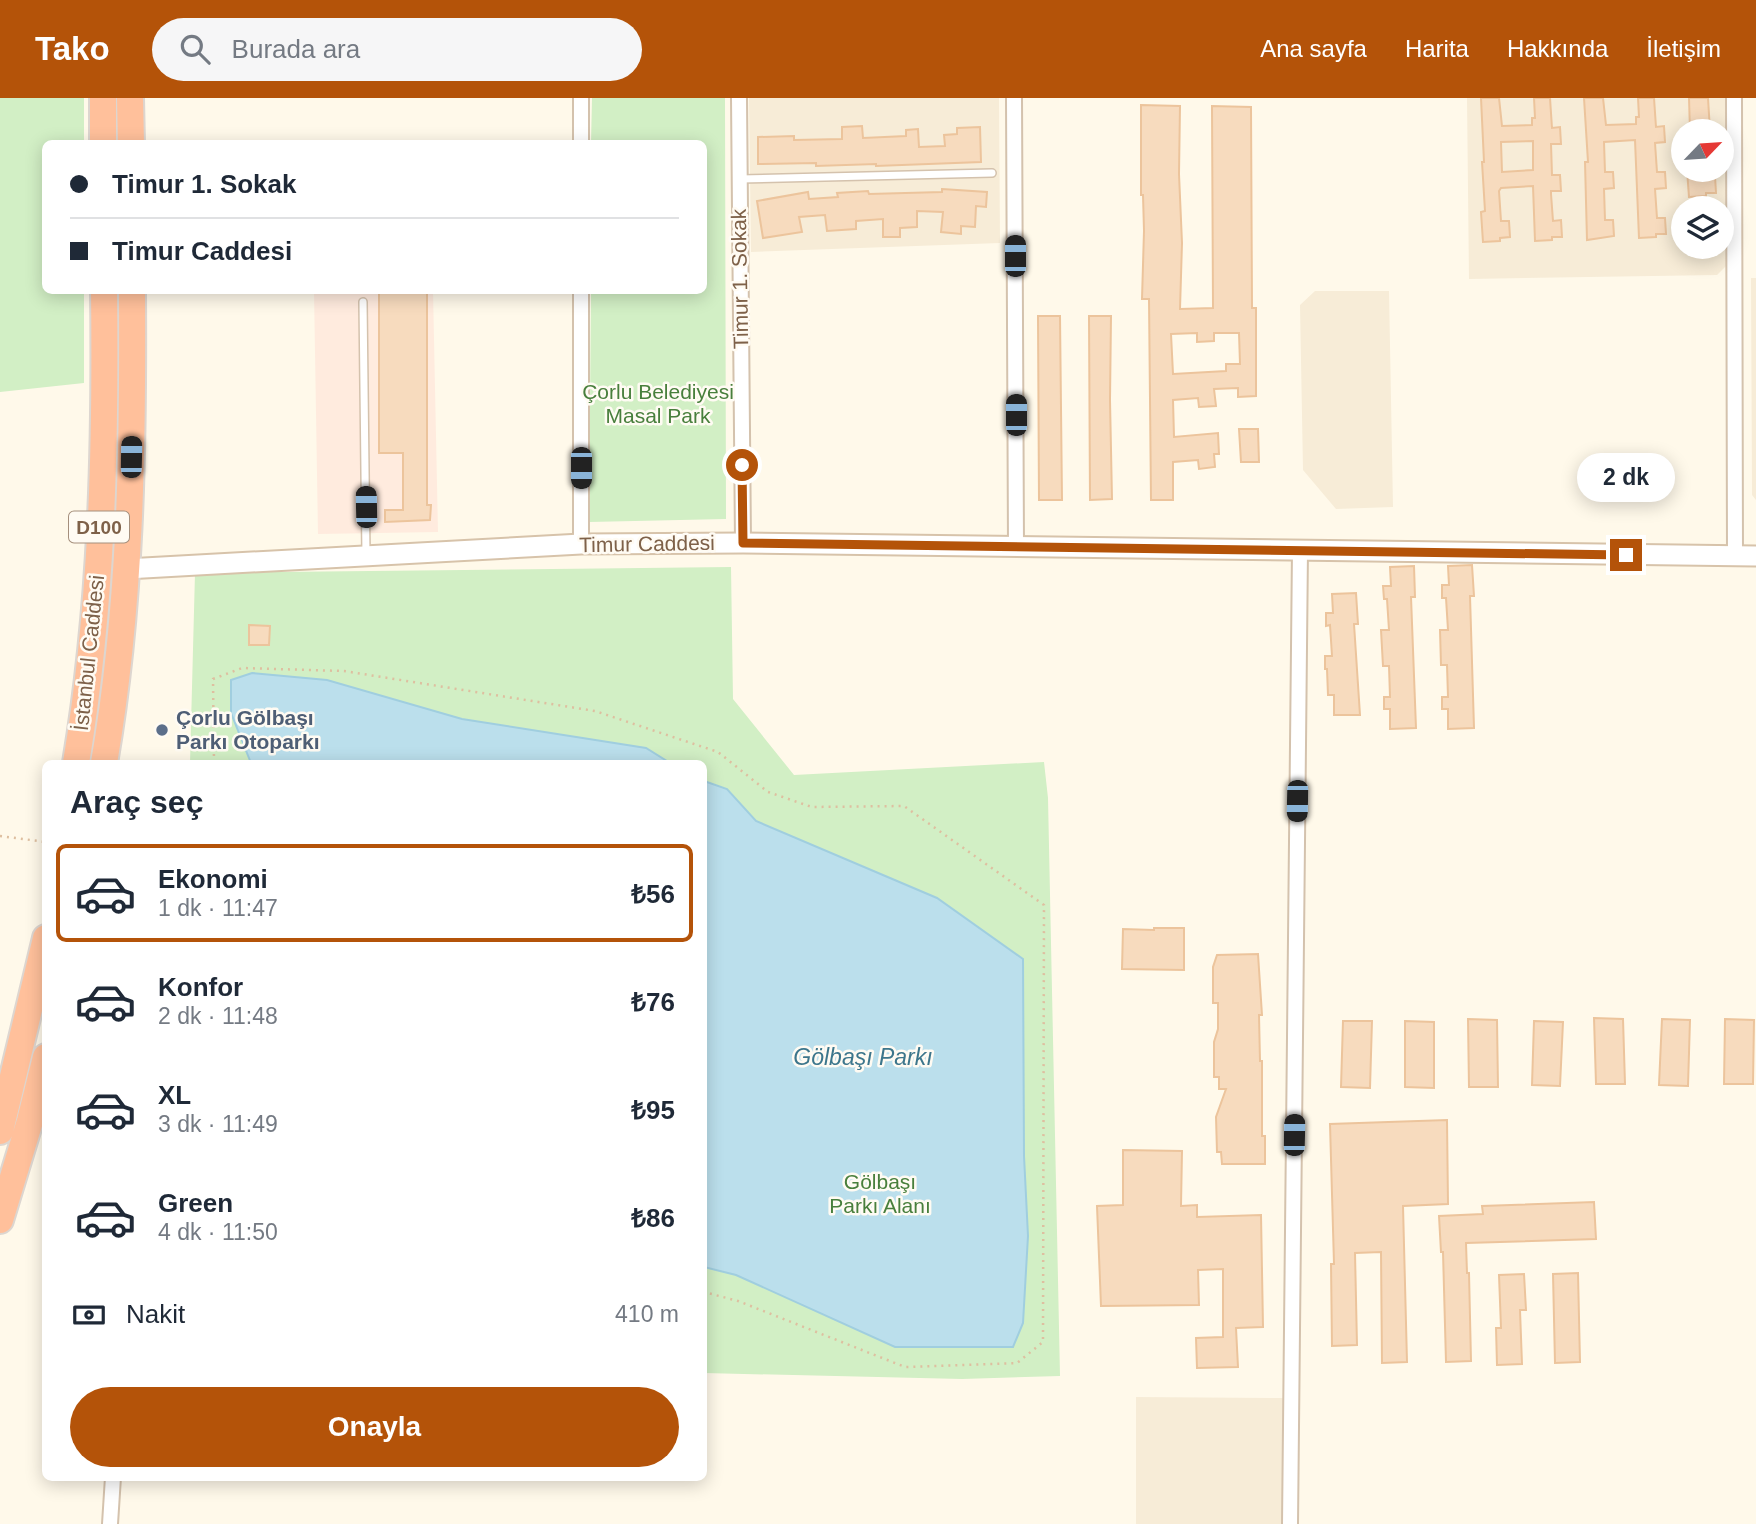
<!DOCTYPE html>
<html lang="tr">
<meta charset="utf-8">
<style>
:root{--surface:#fff;--page:#f6f6f7;--text:#1f2937;--muted:#747a83;--line:#e0e1e3;--accent:#b45309}
body{margin:0;font-family:Arial,sans-serif;background:var(--page);color:var(--text);height:100vh;display:flex;flex-direction:column;font-size:26px;white-space:nowrap}
*{box-sizing:border-box;margin:0}
p{font-size:23px;color:var(--muted)}
.icon{flex:none;width:38px;height:38px;fill:none;stroke:currentColor;stroke-width:2;stroke-linecap:round;stroke-linejoin:round}
.map{position:relative;flex:1;overflow:hidden}
.drawer{position:absolute;left:42px;top:662px;width:665px;height:721px;display:flex;flex-direction:column;background:var(--surface);border-radius:10px;box-shadow:0 4px 18px #0003}
.drawer>*{flex:none}
.guide{position:absolute;left:42px;top:42px;width:665px;height:154px;border-radius:10px;box-shadow:0 4px 18px #0003;display:grid;align-content:center;height:154px;padding:0 28px;background:var(--surface)}
.needle{width:46px;rotate:65deg}
.controls{position:absolute;left:1671px;top:21px;display:grid;gap:14px}
.controls a{display:grid;place-items:center;width:63px;height:63px;border-radius:50%;background:var(--surface);box-shadow:0 4px 18px #0003;font-size:35px}
.end{position:absolute;width:32px;height:32px;margin:-16px;border:9px solid #b45309;background:#fff;box-shadow:0 0 0 4px #fff}
.from{border-radius:50%}
.bubble{position:absolute;height:49px;border-radius:24px;background:var(--surface);box-shadow:0 4px 18px #0003;font-size:23px;font-weight:700;line-height:49px;text-align:center}
.car{position:absolute;width:21px;height:42px;margin:-21px -10px;border-radius:9px;box-shadow:0 0 5px 2px #0007;background:linear-gradient(#222 24%,#8ab4d8 0 40%,#222 0 76%,#8ab4d8 0 86%,#222 0)}
.guide b{display:flex;align-items:center;gap:24px;height:66px;font-size:26px}
.guide b+b{border-top:2px solid var(--line)}
.guide i{width:18px;height:18px;background:var(--text)}
ul{padding:0;list-style:none}
li{display:flex;align-items:center;gap:21px;height:98px;margin:0 14px 10px;padding:0 14px;border:4px solid transparent;border-radius:10px}
li div{flex:1}
li b{display:block;font-size:26px}
li em{font-style:normal;font-weight:700}
li.on{border-color:var(--accent)}
li>.icon{width:63px;height:63px;stroke-width:1.5}
h2{padding:0 28px;font-size:32px;line-height:84px}
.pay{display:flex;align-items:center;gap:18px;height:77px;padding:0 28px;font-size:26px}
.pay p{margin-inline-start:auto}
.action{display:flex;gap:14px;margin-top:auto;padding:14px 28px}
.action a{flex:1;height:80px;border-radius:42px;background:var(--accent);color:#fff;font-size:28px;font-weight:700;line-height:80px;text-align:center}
header{display:flex;align-items:center;gap:42px;box-sizing:border-box;height:98px;padding:0 35px;background:var(--accent);color:#fff}
header strong{font-size:33px}
nav{display:flex;gap:38px;margin-inline-start:auto;font-size:24px}
.search{width:490px;height:63px;background:var(--page);display:flex;align-items:center;gap:18px;box-sizing:border-box;padding:0 24px;border-radius:38px;color:var(--muted);font-size:26px}
.map>svg:first-child{display:block}
.residential{fill:#f7ecd7;fill-rule:evenodd}
.commercial{fill:#ffebde}
.green{fill:#d2efc5}
.water{fill:#bbdfec;stroke:#a0cedf;stroke-width:2}
.building{fill:#f7dbbe;stroke:#ecc49c;stroke-width:2;fill-rule:evenodd}
.lines{fill:none;stroke-linecap:round;stroke-linejoin:round}
.lane-casing{stroke:#d4c2ad;stroke-width:10}
.street-casing{stroke:#d4c2ad;stroke-width:18}
.secondary-casing{stroke:#d7c3aa;stroke-width:23}
.highway-casing{stroke:#ddd6d0;stroke-width:30}
.path{stroke:#debfa0;stroke-width:2.5;stroke-dasharray:2 5;stroke-linecap:butt}
.lane{stroke:#fff;stroke-width:7}
.street{stroke:#fff;stroke-width:14}
.secondary{stroke:#fff;stroke-width:19}
.highway{stroke:#ffc09b;stroke-width:26}
.route{stroke:#b45309;stroke-width:9}
.service-dot{fill:#5c6f8a;stroke:#fffbf3;stroke-width:2.5}
.labels{text-anchor:middle;stroke-width:5;stroke-linejoin:round;paint-order:stroke}
.shield{fill:#fffbf3;stroke:#a58f7c;stroke-width:2}
.shield-label{font-size:19px;font-weight:bold;fill:#7e6149}
.street-label{font-size:21px;fill:#7e6149;stroke:#fffbf3}
.park-label{font-size:21px;fill:#487f3c;stroke:#fffbf3}
.service-label{font-size:21px;font-weight:bold;fill:#4e5e75;stroke:#fffbf3;text-anchor:start}
.water-label{font-size:23px;font-style:italic;fill:#3c768c;stroke:#fffbf3}
</style>
<header>
<strong>Tako</strong>
<div class="search"><svg class="icon" aria-label="search" viewBox="0 0 24 24"><circle cx="10" cy="10" r="6"/><path d="M15 15l6 6"/></svg>Burada ara</div>
<nav><a>Ana sayfa</a><a>Harita</a><a>Hakkında</a><a>İletişim</a></nav>
</header>
<div class="map">
<svg width="1756" height="1426" viewBox="0 0 1756 1426">
<rect width="100%" height="100%" fill="#fff9ea"/>
<path class="residential" d="M749,0H999L1000,145L751,154Z
M1467,0H1728V166L1717,177L1469,181ZM1684,33H1722V72H1684ZM1684,110H1722V149H1684Z
M1751,180H1756V402L1752,397Z
M1315,193H1389L1393,409L1336,411L1303,372L1300,207Z
M1136,1299L1289,1300L1285,1426H1136Z"/>
<path class="commercial" d="M314,193H433L438,434L318,436Z"/>
<path class="green" d="M0,0H84V45L46,46V192L84,193V285L0,294Z
M592,0H725L726,421L589,424L591,193L704,192V46L591,45Z
M731,469L733,601L794,677L1044,664L1048,700L1060,1278L962,1281L704,1275V665H190L195,475Z"/>
<path class="water" d="M252,575L327,582L462,621L646,650L670,665H251L231,615V582Z
M704,683L727,691L756,723L937,800L1023,861L1024,1058L1028,1138L1023,1225L1013,1249H895L736,1177L704,1169Z"/>
<path class="building" d="M1481,0H1499L1502,28L1532,27V20H1535L1534,0H1550L1552,30L1560,29L1561,46H1551L1552,77H1560L1561,93H1551V96L1553,123L1561,122L1562,139H1552V142L1535,143L1533,88L1501,90L1499,93L1501,123H1509L1510,139L1500,140V143L1483,144L1481,114L1485,113L1482,64H1484ZM1533,43V72L1502,74L1501,44Z
M1584,0H1603L1606,27L1636,26V19H1639L1638,0H1654L1656,29L1664,28L1665,44L1655,45L1657,74H1665L1666,90L1655,91L1657,120H1665L1666,136H1656V139L1639,140L1635,42L1604,44L1605,74H1613L1614,90L1604,91L1605,122H1613L1614,138L1587,142L1585,64H1588Z
M1689,0H1708L1710,33H1690Z
M1141,7L1180,8L1179,76L1182,145L1180,211L1213,210L1212,8L1251,9L1252,210H1256V298L1238,299V290L1214,291L1216,308L1199,309L1198,300L1173,302L1174,339L1218,335L1219,356H1214L1215,369L1199,371L1198,362L1173,364V402H1151L1149,201H1142L1144,133L1143,97H1141ZM1197,235V244L1214,243V235H1239L1240,266H1226V273L1173,276L1171,236Z
M862,28L863,40L906,38V32L918,31L919,49L945,48L944,37L957,36V30L980,29L981,64L876,68V66L816,68V65L758,66V39L794,38V42L842,41V29Z
M1687,72H1707V79L1715,78L1716,95H1706V98L1689,99Z
M942,91L987,94L986,109L976,108L975,129L961,128V136L941,134L943,114L917,113V129L900,130V139H883V121L856,123V131L827,133L825,117L799,119L802,134L763,140L757,103L808,94L809,101L838,99L837,95L868,93L869,96L942,94Z
M379,192H427V407H431L430,422L385,424V412H403V355H379Z
M1038,218H1060L1062,402H1039Z
M1089,218H1111L1110,302L1112,401L1090,402Z
M1239,331H1258L1259,364H1241Z
M1472,467L1474,498H1470L1474,630L1448,631V611H1442V599H1448L1447,567H1441L1440,532H1448L1446,500H1442V487H1449L1448,468Z
M1414,468L1415,499H1411L1416,630L1390,631V611H1384V599H1390L1389,568H1383L1381,532H1389L1387,501H1384L1383,488H1391L1390,469Z
M1356,495L1358,526H1354L1360,617H1334V597H1328L1327,571H1325V558H1332L1330,527L1326,528V515H1333L1332,496Z
M249,527L270,528L269,547H249Z
M1154,830H1184V872L1122,871L1123,831L1154,832Z
M1258,856L1262,917H1259L1260,963H1262V1038H1265V1066H1222L1221,1054H1217L1216,1019L1226,991H1219V979H1214V944L1218,931V905H1213V869L1217,857Z
M1594,920L1623,921L1625,986H1596Z
M1468,921L1497,922L1498,989H1469Z
M1662,921L1690,922L1688,988L1659,987Z
M1725,921L1754,922L1753,986H1724Z
M1343,923H1372L1370,990L1341,989Z
M1405,923L1434,924V990L1405,989Z
M1534,923L1563,924L1560,988L1532,987Z
M1447,1022L1448,1106L1403,1108L1407,1264L1382,1265L1381,1154L1355,1155L1357,1247L1332,1248L1331,1166H1334L1330,1026Z
M1123,1052L1182,1053L1181,1108L1197,1107V1119L1261,1117L1263,1229L1236,1230L1238,1269L1197,1270L1196,1240L1223,1239V1171L1198,1172L1199,1207L1101,1208L1097,1108L1123,1107Z
M1594,1104L1596,1141L1466,1145L1467,1175H1469L1471,1263L1446,1264L1443,1154H1441L1439,1118L1483,1116L1482,1108Z
M1578,1175L1580,1264L1555,1265L1553,1176Z
M1524,1176L1526,1212H1520L1522,1266L1497,1267L1496,1230H1501L1499,1177Z"/>
<g class="lines">
<defs>
<path id="lane" d="M740,81L992,75
M363,204L366,457"/>
<path id="street" d="M581,0V46
M739,0L743,445
M1014,0L1016,449
M1734,0L1735,458
M581,192V446
M110,1426L113,1379
M1290,1426L1300,452"/>
<path id="secondary" d="M126,471L581,446L743,445L1756,458"/>
<path id="highway" d="M103,0V46
M130,0L131,46
M76,665C102,510 106,350 104,192
M104,665C131,509 133,350 132,192
M0,1033L46,840
M0,1122L30,1023L46,959"/>
</defs>
<use href="#lane" class="lane-casing"/>
<use href="#street" class="street-casing"/>
<use href="#secondary" class="secondary-casing"/>
<use href="#highway" class="highway-casing"/>
<path class="path" d="M214,665L213,581L242,570L344,573L595,613L718,654L768,694L812,709L904,708L1044,807L1043,1244L1017,1265L905,1269L738,1203L704,1194
M0,738L46,744"/>
<use href="#lane" class="lane"/>
<use href="#street" class="street"/>
<use href="#secondary" class="secondary"/>
<use href="#highway" class="highway"/>
</g>
<g class="lines">
<path class="route" d="M742,367L743,445L1626,457"/>
</g>
<circle class="service-dot" cx="162" cy="632" r="7"/>
<g class="labels">
<rect class="shield" x="69" y="413.5" width="60" height="31" rx="5"/>
<g class="shield-label">
<text x="99" y="436">D100</text>
</g>
<g class="street-label">
<text transform="translate(740 181) rotate(-91)" y="7">Timur 1. Sokak</text>
<text transform="translate(647 446) rotate(-1)" y="7">Timur Caddesi</text>
<text transform="translate(89 555) rotate(-84)" y="7">İstanbul Caddesi</text>
</g>
<g class="park-label">
<text x="658" y="301">Çorlu Belediyesi<tspan x="658" dy="24">Masal Park</tspan></text>
<text x="880" y="1091">Gölbaşı<tspan x="880" dy="24">Parkı Alanı</tspan></text>
</g>
<g class="service-label">
<text x="176" y="627">Çorlu Gölbaşı<tspan x="176" dy="24">Parkı Otoparkı</tspan></text>
</g>
<g class="water-label">
<text x="863" y="967">Gölbaşı Parkı</text>
</g>
</g>
</svg>
<div class="controls">
<a><svg class="needle" viewBox="-14 -14 28 28"><path d="M0-13l5 13h-10z" fill="#e53935"/><path d="M0 13l5-13h-10z" fill="#747a83"/></svg></a>
<a><svg class="icon" aria-label="layers" viewBox="0 0 24 24"><path d="M12 4l9 5-9 5-9-5zM3 14l9 5 9-5"/></svg></a>
</div>
<i class="end from" style="left:742px;top:367px"></i>
<i class="end" style="left:1626px;top:457px"></i>
<div class="bubble" style="left:1577px;top:355px;width:98px">2 dk</div>
<i class="car" style="left:1015px;top:158px;rotate:0deg"></i>
<i class="car" style="left:1016px;top:317px;rotate:0deg"></i>
<i class="car" style="left:131px;top:359px;rotate:1deg"></i>
<i class="car" style="left:581px;top:370px;rotate:180deg"></i>
<i class="car" style="left:366px;top:409px;rotate:359deg"></i>
<i class="car" style="left:1297px;top:703px;rotate:181deg"></i>
<i class="car" style="left:1294px;top:1037px;rotate:1deg"></i>
<div class="guide">
<b><i class="from"></i>Timur 1. Sokak</b>
<b><i></i>Timur Caddesi</b>
</div>
<section class="drawer">
<h2>Araç seç</h2>
<ul>
<li class="on"><svg class="icon" aria-label="car" viewBox="0 0 24 24"><path d="M5 17H2v-5l4-1 3-4h7l3 4 3 1v5h-3M9 17h6M6 11h13"/><circle cx="7" cy="17" r="2"/><circle cx="17" cy="17" r="2"/></svg><div><b>Ekonomi</b><p>1 dk · 11:47</p></div><em>₺56</em></li>
<li><svg class="icon" aria-label="car" viewBox="0 0 24 24"><path d="M5 17H2v-5l4-1 3-4h7l3 4 3 1v5h-3M9 17h6M6 11h13"/><circle cx="7" cy="17" r="2"/><circle cx="17" cy="17" r="2"/></svg><div><b>Konfor</b><p>2 dk · 11:48</p></div><em>₺76</em></li>
<li><svg class="icon" aria-label="car" viewBox="0 0 24 24"><path d="M5 17H2v-5l4-1 3-4h7l3 4 3 1v5h-3M9 17h6M6 11h13"/><circle cx="7" cy="17" r="2"/><circle cx="17" cy="17" r="2"/></svg><div><b>XL</b><p>3 dk · 11:49</p></div><em>₺95</em></li>
<li><svg class="icon" aria-label="car" viewBox="0 0 24 24"><path d="M5 17H2v-5l4-1 3-4h7l3 4 3 1v5h-3M9 17h6M6 11h13"/><circle cx="7" cy="17" r="2"/><circle cx="17" cy="17" r="2"/></svg><div><b>Green</b><p>4 dk · 11:50</p></div><em>₺86</em></li>
</ul>
<div class="pay"><svg class="icon" aria-label="cash" viewBox="0 0 24 24"><path d="M3 7h18v10H3z"/><circle cx="12" cy="12" r="2"/></svg>Nakit<p>410 m</p></div>
<div class="action"><a>Onayla</a></div>
</section>
</div>
